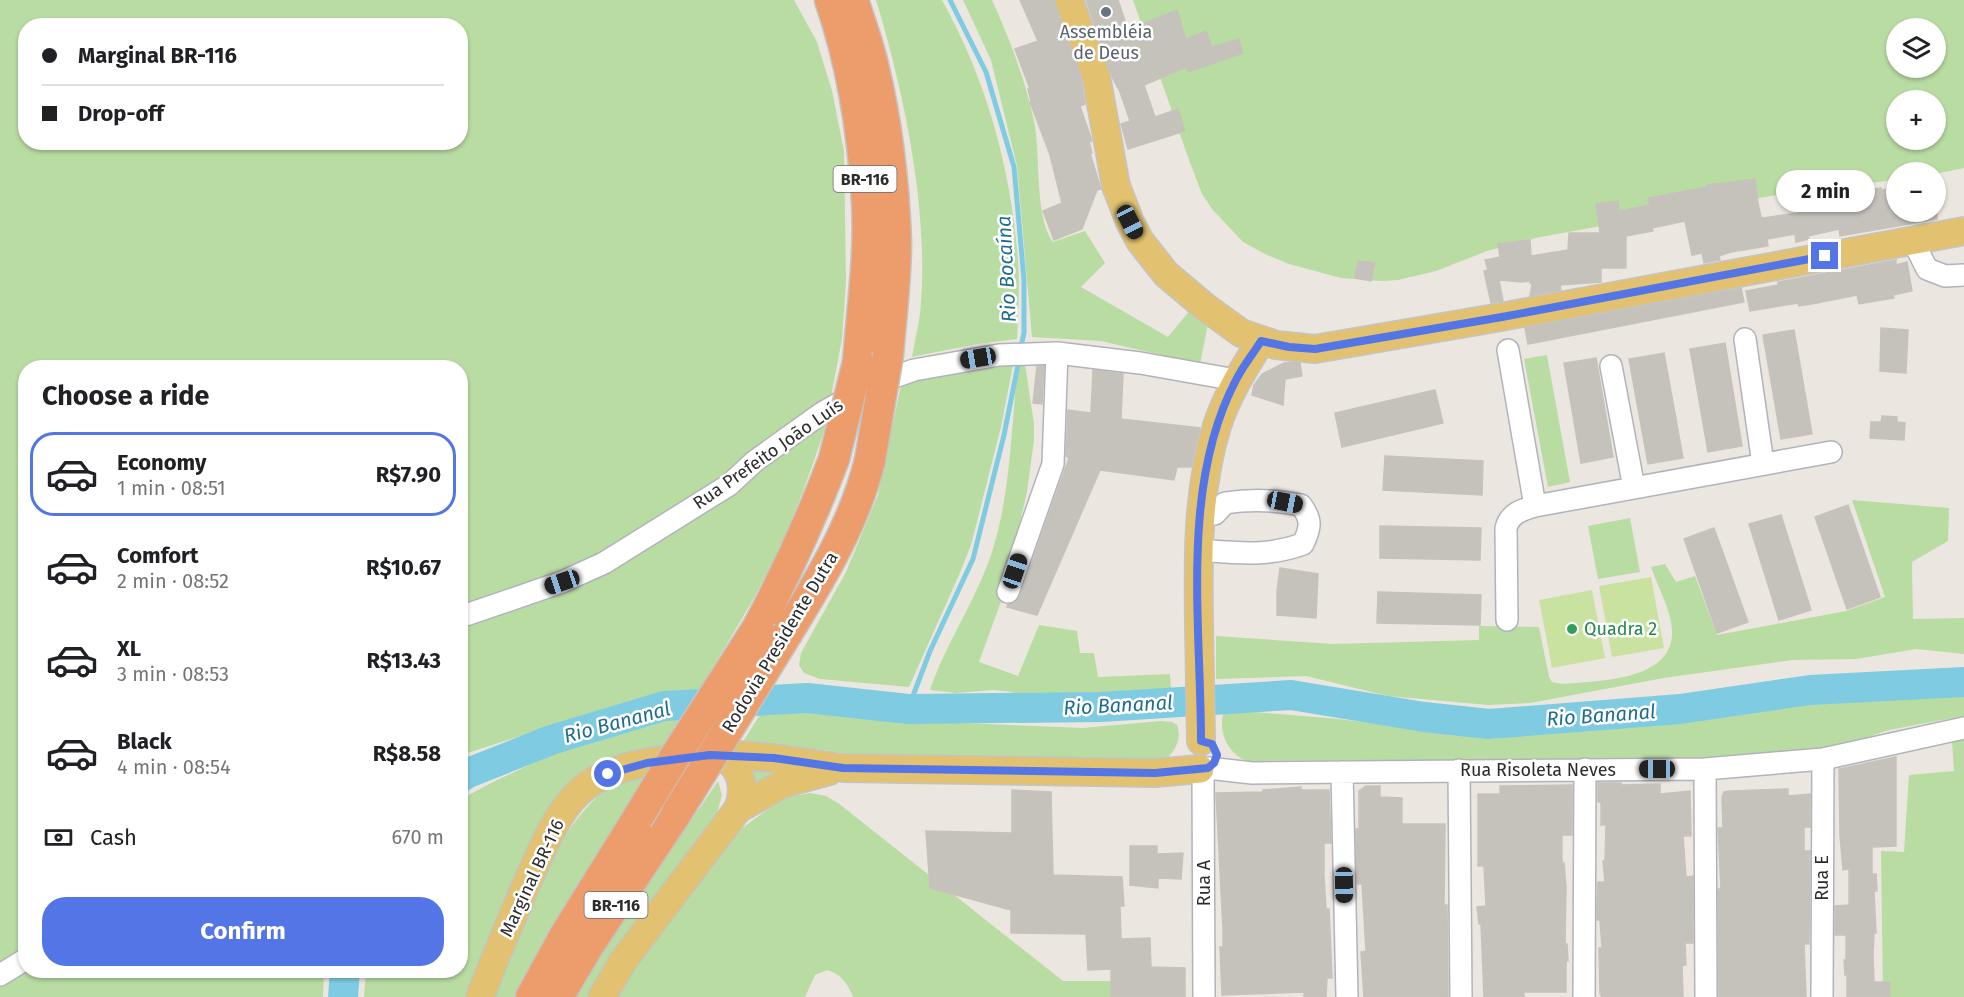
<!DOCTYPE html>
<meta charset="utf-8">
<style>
:root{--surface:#fff;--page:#f6f6f6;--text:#202124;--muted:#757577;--line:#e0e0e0;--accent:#5375e6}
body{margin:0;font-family:"Fira Sans",sans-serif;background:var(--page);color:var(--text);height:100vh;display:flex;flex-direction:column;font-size:22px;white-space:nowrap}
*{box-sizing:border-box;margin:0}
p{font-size:20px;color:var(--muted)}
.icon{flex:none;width:33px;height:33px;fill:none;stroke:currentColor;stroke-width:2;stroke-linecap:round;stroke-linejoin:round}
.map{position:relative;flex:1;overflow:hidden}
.sheet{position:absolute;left:18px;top:360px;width:450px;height:618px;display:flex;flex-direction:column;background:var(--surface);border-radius:24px;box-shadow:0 2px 4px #0004}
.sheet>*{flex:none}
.top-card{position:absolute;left:18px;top:18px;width:450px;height:132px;border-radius:24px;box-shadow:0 2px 4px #0004;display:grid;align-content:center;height:132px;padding:0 24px;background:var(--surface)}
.fabs{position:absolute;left:1886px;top:18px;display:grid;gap:12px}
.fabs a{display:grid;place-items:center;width:60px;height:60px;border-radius:50%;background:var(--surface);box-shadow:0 2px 4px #0004;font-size:30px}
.end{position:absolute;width:27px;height:27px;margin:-14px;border:8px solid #5375e6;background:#fff;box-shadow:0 0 0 3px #fff}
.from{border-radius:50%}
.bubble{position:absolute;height:42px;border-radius:21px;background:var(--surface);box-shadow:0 2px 4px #0004;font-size:20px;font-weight:700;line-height:42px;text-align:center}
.car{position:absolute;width:18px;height:36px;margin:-18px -9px;border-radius:8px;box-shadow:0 0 4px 2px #0007;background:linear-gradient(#222 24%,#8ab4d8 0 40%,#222 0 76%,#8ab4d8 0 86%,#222 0)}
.top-card b{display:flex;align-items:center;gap:21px;height:57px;font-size:22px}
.top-card b+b{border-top:2px solid var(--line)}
.top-card i{width:15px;height:15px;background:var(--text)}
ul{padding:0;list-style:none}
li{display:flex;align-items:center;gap:18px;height:84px;margin:0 12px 9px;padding:0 12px;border:3px solid transparent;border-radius:24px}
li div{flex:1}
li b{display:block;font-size:22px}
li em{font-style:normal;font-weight:700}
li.selected{border-color:var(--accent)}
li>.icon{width:54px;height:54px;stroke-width:1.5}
h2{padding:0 24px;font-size:27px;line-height:72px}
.pay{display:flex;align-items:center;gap:15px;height:66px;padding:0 24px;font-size:22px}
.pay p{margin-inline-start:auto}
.cta{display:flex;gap:12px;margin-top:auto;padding:12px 24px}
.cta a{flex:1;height:69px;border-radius:24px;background:var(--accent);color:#fff;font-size:24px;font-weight:700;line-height:69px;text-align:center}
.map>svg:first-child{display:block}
.green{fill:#b9dca3;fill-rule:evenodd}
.pitch{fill:#c9e2a0}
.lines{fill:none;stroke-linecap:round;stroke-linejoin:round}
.stream{stroke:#7fcce2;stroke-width:5}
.river{stroke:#7fcce2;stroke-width:30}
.building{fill:#c5c1bb;stroke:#c7c2ba;stroke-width:1.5}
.minor-casing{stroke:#b1b3bb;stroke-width:24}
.major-casing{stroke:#c4c4c4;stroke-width:30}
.highway-casing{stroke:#c4c4c4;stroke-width:33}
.minor{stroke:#fff;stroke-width:21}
.major{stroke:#e2c270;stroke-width:27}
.highway{stroke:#ed9d6b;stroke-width:30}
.highway-bridge-casing{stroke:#c4c4c4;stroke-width:33;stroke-linecap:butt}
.highway-bridge{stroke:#ed9d6b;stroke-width:30}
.route{stroke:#5375e6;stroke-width:8}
.worship-dot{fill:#6b7280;stroke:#fff;stroke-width:2}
.leisure-dot{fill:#2e9e5b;stroke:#fff;stroke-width:2}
.labels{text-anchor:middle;stroke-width:5;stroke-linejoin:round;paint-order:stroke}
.shield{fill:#fff;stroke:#6b6b6b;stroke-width:1.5}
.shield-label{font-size:16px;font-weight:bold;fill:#2c2c2c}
.worship-label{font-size:18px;fill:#5b616d;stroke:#fff}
.street-label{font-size:18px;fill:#2c2c2c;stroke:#fff}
.leisure-label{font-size:18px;fill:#27864d;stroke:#fff;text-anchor:start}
.water-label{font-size:20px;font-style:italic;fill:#1d6d90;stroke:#fff}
</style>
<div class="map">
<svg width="1964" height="997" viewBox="0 0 1964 997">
<rect width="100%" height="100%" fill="#ece6e0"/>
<path class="green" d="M0,0H794L817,42L832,91L844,151L846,282L842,339L830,402L730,473L605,554L461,611L460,368H26V953L0,969ZM26,26H460V142H26Z
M876,0H942C987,81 1011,169 1018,261C1020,287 1018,313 1017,339L977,344L912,357C915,339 920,321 921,303C928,207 904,92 876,0Z
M963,0H992C1010,40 1025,79 1034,121C1041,155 1034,217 1053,242L1085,231L1105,263L1081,287L1168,337L1191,309L1209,319L1200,364L1101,341L1032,337L1017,166L991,60Z
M1133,0H1964V168L1935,174V172H1896V180L1798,191L1540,237L1487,251L1436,271L1398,280L1381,281L1341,278L1289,264L1265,254L1243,242L1212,209L1202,194L1189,160ZM1896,28H1935V68H1896ZM1896,100H1935V140H1896Z
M1547,355L1570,482L1548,487L1524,359Z
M1018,364H1025L1034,424V440L1027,492L1003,596L979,662L1018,676L1039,625L1077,631L1080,653H1094L1098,677L1170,674L1171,689L1160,696L1112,698L1062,705L1042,702L1012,692L994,690L956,693L930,690C946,643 975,602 991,555C1011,495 1011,427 1018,364Z
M1013,365L1001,427L971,545L959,575L909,687L820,679L804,673L799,665L801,653L846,572L878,495L902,380Z
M829,416C813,465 796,514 773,561C751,607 723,649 698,692L632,703L601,710L461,755V622L565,585Z
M1852,500L1949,508L1948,541L1912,562L1913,619L1964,618V654L1916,649L1856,659L1792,660L1664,678L1530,703L1488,705L1388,696L1306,676L1216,679V636L1333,644L1479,640V626L1539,627L1549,677L1552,682L1562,684C1597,681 1672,681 1672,633C1673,614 1657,585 1651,567L1665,564L1676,582L1695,576L1717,635L1846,611L1885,597Z
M1630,518L1640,572L1598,579L1588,526Z
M1964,687V716L1889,730L1825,751L1729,759L1502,763L1377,760L1248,761C1229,756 1217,731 1224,712L1230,710L1339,719L1492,739L1641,716L1800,694L1873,691L1891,693Z
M765,707L846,711L941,722L1083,728L1161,721L1172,722L1177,725C1183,741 1173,753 1162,764L877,758L823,750L742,743Z
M684,710L665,744L607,767L591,776L474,997H364L366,971L460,970L461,800C481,787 504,777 527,766C578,742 629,724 684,710Z
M1964,740V997H1883L1881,851L1904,852L1909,775L1954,771L1952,741Z
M754,763L800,769L754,793Z
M650,771L521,997H489C516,934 556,819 615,783C625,777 639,775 650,771Z
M718,781L722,795L716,817L592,997H575L604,949Z
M810,793L826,796L838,803L1063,981H1116L1117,997H853C848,984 841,974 827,970L815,975L805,997H615L638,957L737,832L772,806L789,797Z
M31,971H324L323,997H0V980Z"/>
<path class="pitch" d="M1651,577L1664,648L1612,657L1599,586Z
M1592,590L1605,658L1552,668L1539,600Z"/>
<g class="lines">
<path class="stream" d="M950,0L986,72L1014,167L1024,280V333L1020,351
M908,709L930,651L973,559L1004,435L1019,360"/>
<path class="river" d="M460,778L468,773L551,740L664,706L807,698L908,709L1101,707L1291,695L1424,717L1489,724L1680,709L1810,690L1964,682
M343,997L345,970"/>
</g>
<path class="building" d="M1020,0H1054L1081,80L1085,104L1080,106L1092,141L1089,142L1092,153H1090L1101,189L1097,190L1082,229L1054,240L1043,211L1062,203L1050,155L1030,102L1031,101L1028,89H1030L1015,49L1038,41Z
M1086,0H1118L1128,30L1177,10L1186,39L1206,31L1212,47L1239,39L1243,53L1188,72L1186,67L1144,85L1155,117L1178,109L1185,131L1128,149L1121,124L1130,121L1120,92L1113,79Z
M1755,179L1758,203L1761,217L1763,218L1819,210L1814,184L1840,180V185L1864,182L1865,190L1881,188L1882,190L1896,188V212H1937V219L1840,236L1839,229L1808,236L1809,239L1796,242L1795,234L1767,239L1768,246L1731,252L1719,256L1720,260L1704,263L1702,253L1692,255L1685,221L1652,228L1653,231L1626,236V268H1601V282L1560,285L1561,290L1530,296L1532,284L1530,283L1529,281L1521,282L1499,280L1503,301L1491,303L1484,271L1488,270L1485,260L1500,257L1498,244L1530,240L1531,256L1568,250L1569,233H1600L1596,204L1618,201L1619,211L1650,205L1648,198L1707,187V185Z
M1896,260V265L1907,262L1912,291L1893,295L1894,298L1859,304L1857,295L1817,303L1799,306L1798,303L1750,311L1746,291L1778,285V282Z
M1358,261L1375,263L1371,281L1355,278Z
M1741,288L1744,302L1528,344L1525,328Z
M1881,328L1908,330L1906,373L1880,371Z
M1794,330L1812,434L1781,439L1763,335Z
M1725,343L1742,446L1708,452L1690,349Z
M1664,353L1683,458L1648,464L1629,359Z
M1596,358L1613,457L1581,463L1564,363Z
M1291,362L1300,363L1302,376L1285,379L1283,405L1252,395L1254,385L1262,374L1284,363Z
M1037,366H1044L1042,404L1033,403Z
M1093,370L1123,374L1121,419L1200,428L1191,467H1177L1174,480L1100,470L1037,615L1007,607L1008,604L1016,602L1020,596L1069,458L1066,456L1068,410L1091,413Z
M1435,390L1443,423L1342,447L1335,413Z
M1882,416L1897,417V422L1905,423L1904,440L1870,438L1871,422H1881Z
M1385,456L1483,461L1482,495L1383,490Z
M1848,505L1880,597L1847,609L1815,517Z
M1781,515L1811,610L1779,620L1749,524Z
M1380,526L1481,528L1480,560L1380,558Z
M1714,528L1748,622L1717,633L1684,539Z
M1280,568L1318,574L1316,618L1277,615V591Z
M1378,592L1481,595L1480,625L1377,623Z
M1896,757V846L1872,847V874H1876L1877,891H1874L1876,933H1874L1873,956L1874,982H1890V997H1847V975H1845L1844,960H1846V935H1835V906L1849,905V869L1843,870L1840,835L1839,769Z
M1598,783H1621V785L1660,784V794L1690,791L1691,836H1683L1686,877L1693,876V943H1685L1686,965L1682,966L1683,997H1602L1600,993L1599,948H1602L1600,920H1597V903L1598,882H1605L1603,861L1605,860L1606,825H1601V802H1598Z
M1572,785V835H1562V863H1564L1566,887L1565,944H1567L1568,961H1566V992H1524V997H1484L1481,924H1479L1477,907L1486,906L1484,866H1478V794H1500V786Z
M1366,786H1380V797L1402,798V824H1445L1444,905H1447L1448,997H1364L1361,952L1366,951L1362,884H1357L1356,829H1359V791Z
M1301,787V790H1329L1331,843H1324V876L1326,909H1329L1332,978H1327L1326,997H1304V992L1222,995L1220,947H1223V930L1216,793L1263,792V790Z
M1788,789V796L1810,794V827H1804V851H1810L1809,944H1804L1806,997H1719L1718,889H1721L1718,828H1723L1722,797L1724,792L1731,791Z
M1012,790L1051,792L1053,875L1122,877L1124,906H1120L1121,939L1150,938L1151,967L1185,968V997H1111V969L1088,970L1086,934L1011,933V910L930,888L926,831L1012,833Z
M1130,846H1157V854L1183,853L1181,879L1158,878V888L1130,885Z"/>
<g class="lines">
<defs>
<path id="minor" d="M1913,241L1927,269L1945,276L1964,275
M1745,339L1763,464
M1508,350L1535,506
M1611,366L1634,488
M1199,550C1237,553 1267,557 1303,544C1311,527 1312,520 1301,505C1276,500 1250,499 1225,503L1215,514L1201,515
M1008,592L1053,464L1057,353
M460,617L562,582L604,563L729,485L755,461L822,413L869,386L914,370L999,355L1057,353L1140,363L1236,380
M1507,620L1506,528C1510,513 1522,510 1535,506L1831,452
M1208,768L1252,773L1705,769L1823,759L1964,728
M1203,769L1204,997
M1705,769L1706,997
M1459,770L1461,997
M1342,772L1347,997
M0,975L26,959
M1584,997L1585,769
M1822,997L1823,759"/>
<path id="major" d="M1069,0L1096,76L1116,186L1130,222L1140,241L1166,274L1204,306L1241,333L1276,345L1315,349L1501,317L1964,231
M1201,741C1200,702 1200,664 1199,626C1198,559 1197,491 1217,426C1227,395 1244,368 1261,341
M717,756L738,755L774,758L843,768L1155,773L1200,769
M480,997C495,957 512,918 529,878C542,850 554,818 576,795C603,767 646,762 682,757C693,756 707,753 718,756C742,763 746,789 738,809
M602,997L623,961L738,809L782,784L829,771"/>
<path id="highway" d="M830,0C852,63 863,135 867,202C870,255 862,309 858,362
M853,0C860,22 868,43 873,65C887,123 894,183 896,242C896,280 891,318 888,355
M758,627C787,572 812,517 834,459
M788,632C821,578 855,522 870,460
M531,997L565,935L637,819
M558,997L589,945L676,814"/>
</defs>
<use href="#minor" class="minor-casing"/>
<use href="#major" class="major-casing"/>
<use href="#highway" class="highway-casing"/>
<use href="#minor" class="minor"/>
<use href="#major" class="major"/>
<use href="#highway" class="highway"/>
<defs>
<path id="highway-bridge" d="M834,459L858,362
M870,460L888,355
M676,814L788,632
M637,819L674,758L758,627"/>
</defs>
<use href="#highway-bridge" class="highway-bridge-casing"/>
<use href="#highway-bridge" class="highway-bridge"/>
</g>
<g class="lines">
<path class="route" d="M608,774L647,763L710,755L774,758L843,768L1155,773L1208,768L1214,763L1217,755L1212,744L1201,741C1201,624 1180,486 1236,380C1243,366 1253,354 1261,341L1289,347L1315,349L1502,317L1825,256"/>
</g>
<circle class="worship-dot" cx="1106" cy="12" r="6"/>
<circle class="leisure-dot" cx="1572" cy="629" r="6"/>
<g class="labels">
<g class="shield">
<rect x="833.5" y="166" width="63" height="26" rx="4.5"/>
<rect x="584.5" y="892" width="63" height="26" rx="4.5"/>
</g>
<g class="shield-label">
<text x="865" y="185">BR-116</text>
<text x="616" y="911">BR-116</text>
</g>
<g class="worship-label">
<text x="1106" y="38">Assembléia<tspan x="1106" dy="21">de Deus</tspan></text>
</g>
<g class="street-label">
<text transform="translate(768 454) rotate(-35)" y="6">Rua Prefeito João Luís</text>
<text transform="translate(780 642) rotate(-59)" y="6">Rodovia Presidente Dutra</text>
<text x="1538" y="776">Rua Risoleta Neves</text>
<text transform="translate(532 878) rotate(-65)" y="6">Marginal BR-116</text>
<text transform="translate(1822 878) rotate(-90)" y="6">Rua E</text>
<text transform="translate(1204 883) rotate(-90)" y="6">Rua A</text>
</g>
<g class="leisure-label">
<text x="1584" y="635">Quadra 2</text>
</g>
<g class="water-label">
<text transform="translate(1006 269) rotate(-93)" y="7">Rio Bocaína</text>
<text transform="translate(1118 705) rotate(-3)" y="7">Rio Bananal</text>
<text transform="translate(1601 715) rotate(-4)" y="7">Rio Bananal</text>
<text transform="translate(617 722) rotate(-15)" y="7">Rio Bananal</text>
</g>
</g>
</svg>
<div class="fabs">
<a><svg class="icon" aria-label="layers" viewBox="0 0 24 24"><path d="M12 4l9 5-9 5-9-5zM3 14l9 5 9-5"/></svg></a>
<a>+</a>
<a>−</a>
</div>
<i class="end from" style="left:608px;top:774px"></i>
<i class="end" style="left:1825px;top:256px"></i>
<div class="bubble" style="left:1776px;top:170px;width:99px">2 min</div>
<i class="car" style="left:1130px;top:222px;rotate:153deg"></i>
<i class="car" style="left:978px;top:358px;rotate:260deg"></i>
<i class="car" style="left:1285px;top:502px;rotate:101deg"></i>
<i class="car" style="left:1015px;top:571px;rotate:19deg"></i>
<i class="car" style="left:562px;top:582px;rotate:251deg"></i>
<i class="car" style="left:1657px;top:769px;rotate:270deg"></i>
<i class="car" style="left:1344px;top:885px;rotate:179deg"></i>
<div class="top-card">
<b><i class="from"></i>Marginal BR-116</b>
<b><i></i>Drop-off</b>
</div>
<section class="sheet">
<h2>Choose a ride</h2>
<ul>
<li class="selected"><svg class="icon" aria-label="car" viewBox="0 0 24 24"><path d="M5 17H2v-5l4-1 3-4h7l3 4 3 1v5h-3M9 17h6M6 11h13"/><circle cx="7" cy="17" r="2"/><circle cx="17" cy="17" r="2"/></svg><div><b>Economy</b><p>1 min · 08:51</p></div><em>R$7.90</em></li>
<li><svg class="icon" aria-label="car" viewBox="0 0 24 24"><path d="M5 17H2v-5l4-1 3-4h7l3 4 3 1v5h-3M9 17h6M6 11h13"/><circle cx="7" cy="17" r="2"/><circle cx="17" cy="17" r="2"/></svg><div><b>Comfort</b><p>2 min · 08:52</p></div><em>R$10.67</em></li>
<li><svg class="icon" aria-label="car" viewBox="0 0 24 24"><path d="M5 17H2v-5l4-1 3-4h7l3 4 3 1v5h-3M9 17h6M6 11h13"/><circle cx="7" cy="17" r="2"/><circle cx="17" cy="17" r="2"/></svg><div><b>XL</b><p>3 min · 08:53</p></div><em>R$13.43</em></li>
<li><svg class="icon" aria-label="car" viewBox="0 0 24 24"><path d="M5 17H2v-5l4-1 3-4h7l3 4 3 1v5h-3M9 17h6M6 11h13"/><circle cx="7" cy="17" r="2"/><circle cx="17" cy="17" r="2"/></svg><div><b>Black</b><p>4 min · 08:54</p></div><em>R$8.58</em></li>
</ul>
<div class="pay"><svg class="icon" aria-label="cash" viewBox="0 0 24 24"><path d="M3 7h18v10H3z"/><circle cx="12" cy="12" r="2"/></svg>Cash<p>670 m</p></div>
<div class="cta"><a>Confirm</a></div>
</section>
</div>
